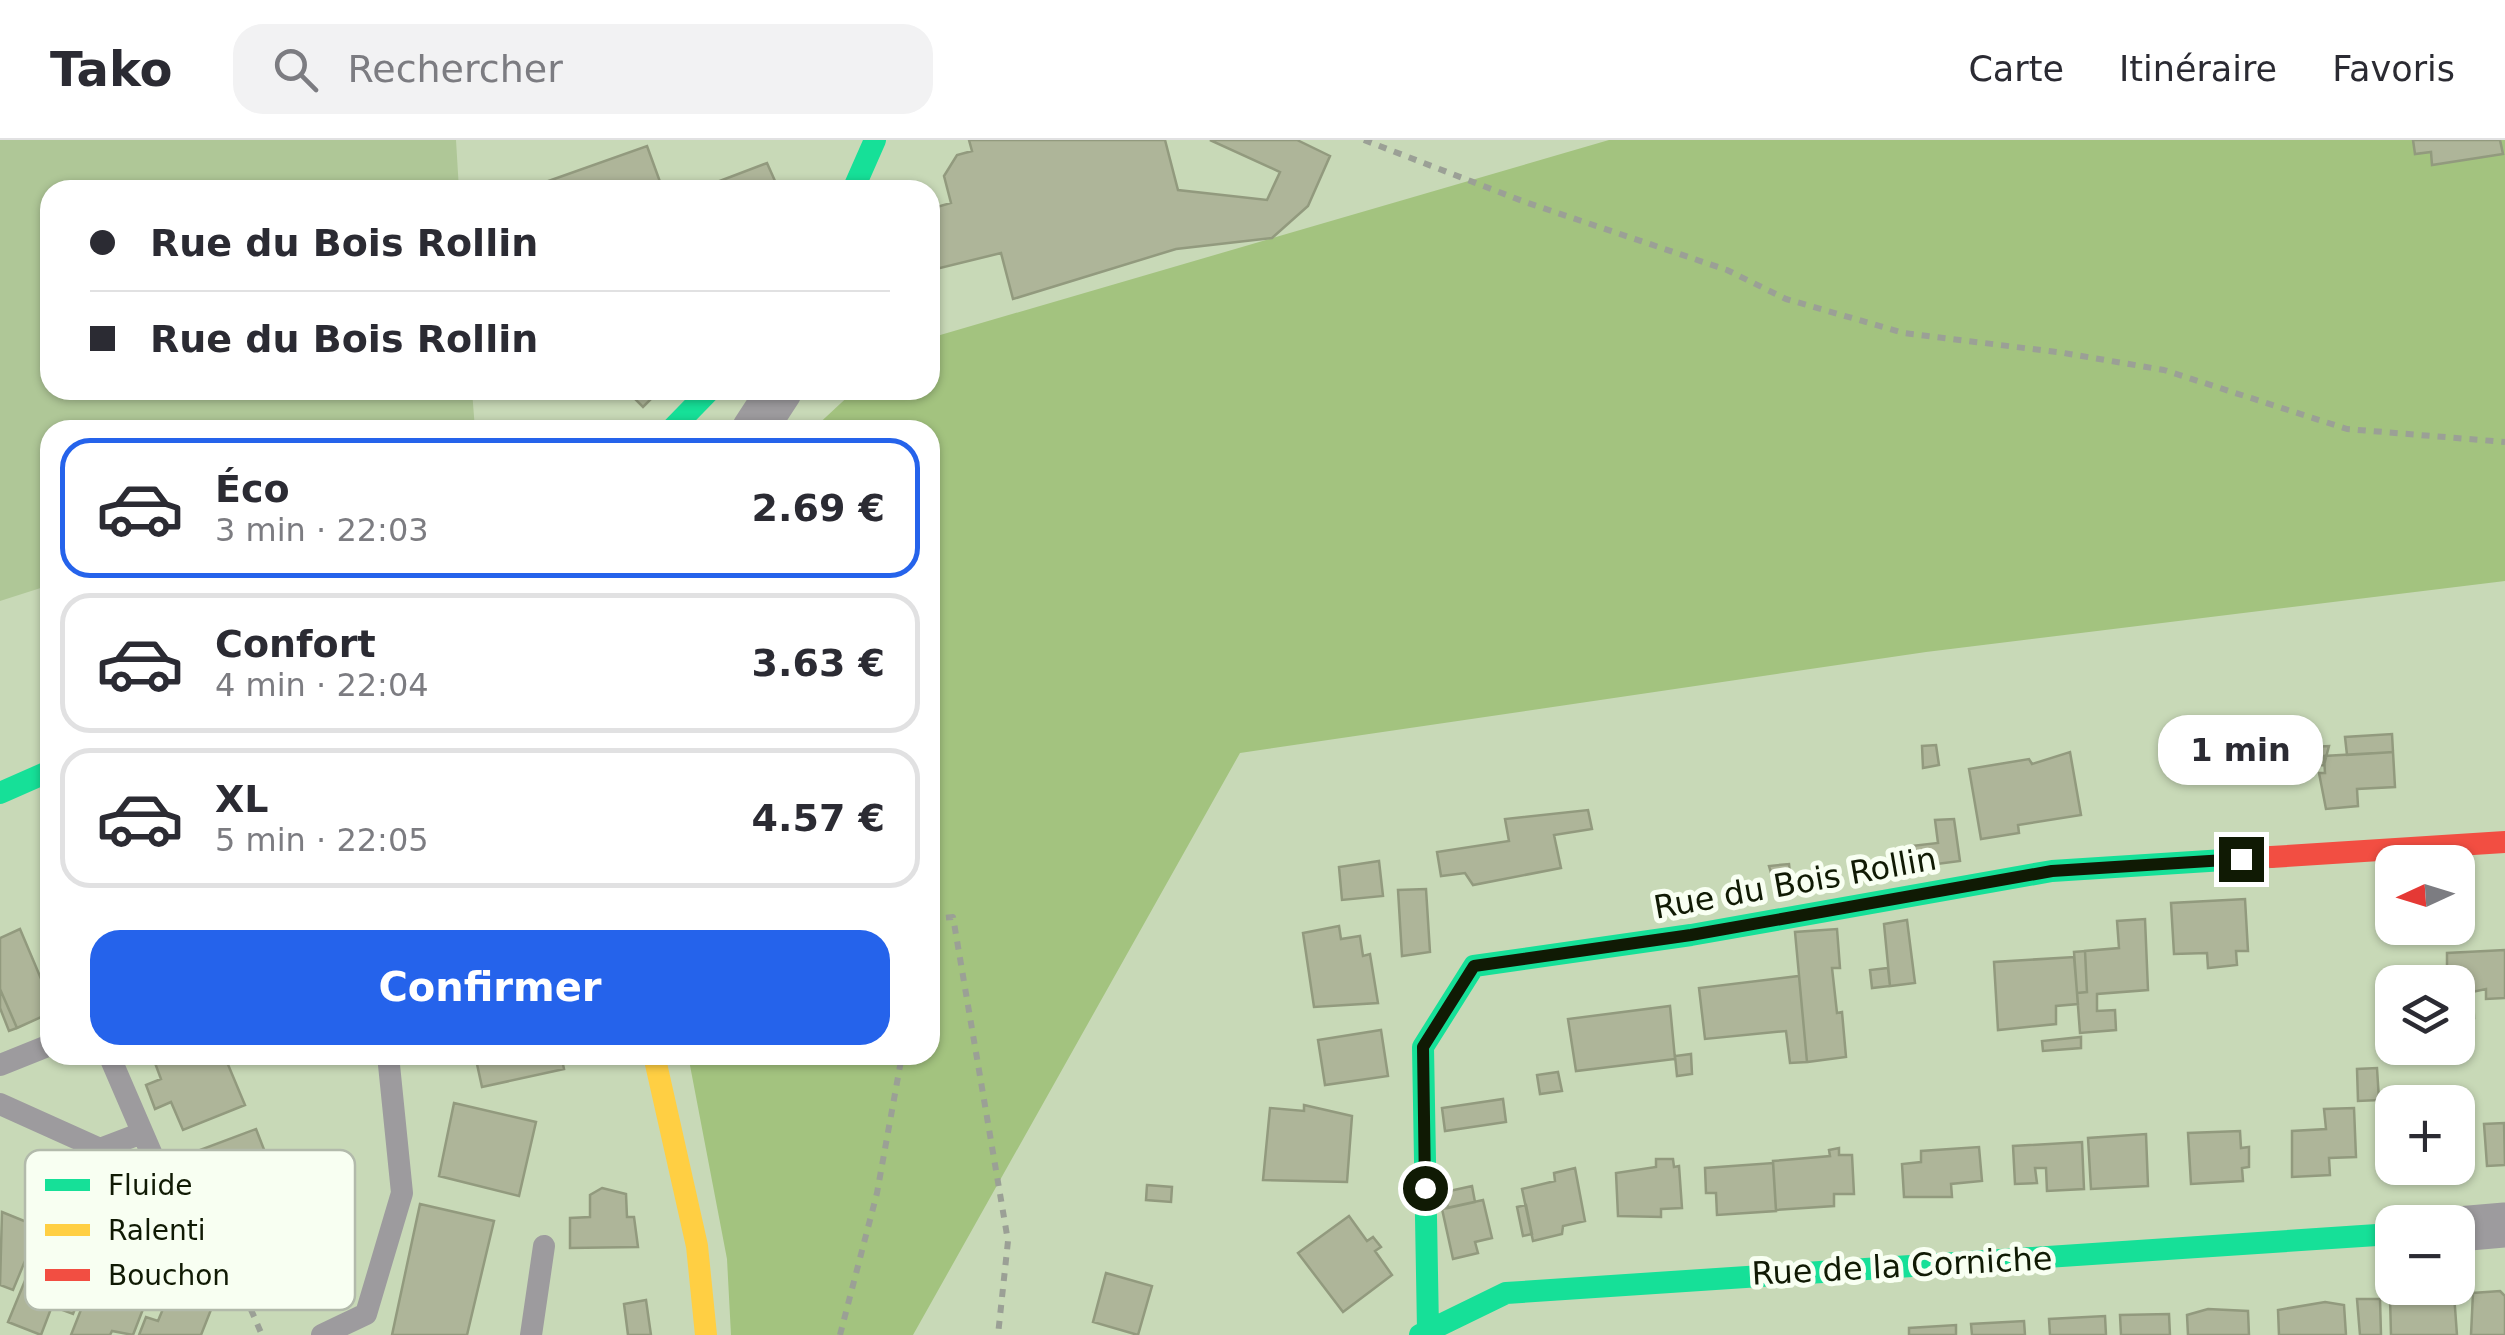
<!DOCTYPE html>
<html lang="fr">
<meta charset="utf-8">
<style>
:root{--surface:#fff;--page:#f2f2f3;--text:#2b2b33;--muted:#7c7c81;--line:#e1e1e2;--accent:#2563eb}
body{margin:0;font-family:"DejaVu Sans",sans-serif;background:var(--page);color:var(--text);height:100vh;display:flex;flex-direction:column;font-size:38px;white-space:nowrap}
*{box-sizing:border-box;margin:0}
p{font-size:32px;color:var(--muted)}
.icon{flex:none;width:55px;height:55px;fill:none;stroke:currentColor;stroke-width:2;stroke-linecap:round;stroke-linejoin:round}
.map{position:relative;flex:1;overflow:hidden}
.drawer{position:absolute;left:40px;top:280px;width:900px;height:645px;display:flex;flex-direction:column;background:var(--surface);border-radius:30px;box-shadow:0 2px 8px #0004}
.drawer>*{flex:none}
.guide{position:absolute;left:40px;top:40px;width:900px;height:220px;border-radius:30px;box-shadow:0 2px 8px #0004;display:grid;align-content:center;height:220px;padding:0 50px;background:var(--surface)}
.needle{width:65px;rotate:266deg}
.fabs{position:absolute;left:2375px;top:705px;display:grid;gap:20px}
.fabs a{display:grid;place-items:center;width:100px;height:100px;border-radius:20px;background:var(--surface);box-shadow:0 2px 8px #0004;font-size:50px}
.end{position:absolute;width:45px;height:45px;margin:-22px;border:12px solid #101a04;background:#fff;box-shadow:0 0 0 5px #fff}
.from{border-radius:50%}
.bubble{position:absolute;height:70px;border-radius:30px;background:var(--surface);box-shadow:0 2px 8px #0004;font-size:32px;font-weight:700;line-height:70px;text-align:center}
.guide b{display:flex;align-items:center;gap:35px;height:95px;font-size:38px}
.guide b+b{border-top:2px solid var(--line)}
.guide i{width:25px;height:25px;background:var(--text)}
ul{padding:18px 0 0;list-style:none}
li{display:flex;align-items:center;gap:30px;height:140px;margin:0 20px 15px;padding:0 30px;border:5px solid var(--line);border-radius:30px}
li div{flex:1}
li b{display:block;font-size:38px}
li em{font-style:normal;font-weight:700}
li.active{border-color:var(--accent)}
li>.icon{width:90px;height:90px;stroke-width:1.5}
.primary-button{display:flex;gap:20px;margin-top:auto;padding:20px 50px}
.primary-button a{flex:1;height:115px;border-radius:30px;background:var(--accent);color:#fff;font-size:40px;font-weight:700;line-height:115px;text-align:center}
header{display:flex;align-items:center;gap:60px;box-sizing:border-box;height:140px;padding:0 50px;background:var(--surface);border-bottom:2px solid var(--line)}
header strong{font-size:48px}
nav{display:flex;gap:55px;margin-inline-start:auto;font-size:35px}
.search{width:700px;height:90px;background:var(--page);display:flex;align-items:center;gap:25px;box-sizing:border-box;padding:0 35px;border-radius:30px;color:var(--muted);font-size:38px}
.map>svg:first-child{display:block}
.green{fill:#afc797}
.forest{fill:#a3c37f}
.building{fill:#aeb599;stroke:#929a7e;stroke-width:2.5}
.lines{fill:none;stroke-linecap:round;stroke-linejoin:round}
.path{stroke:#9ba096;stroke-width:6;stroke-dasharray:8 8;stroke-linecap:butt}
.lane{stroke:#9d9b9e;stroke-width:22}
.street{stroke:#9d9b9e;stroke-width:45}
.fast{stroke:#16e098;stroke-width:22}
.slow{stroke:#ffcf43;stroke-width:22}
.jam{stroke:#f24e42;stroke-width:22}
.route{stroke:#101a04;stroke-width:12}
.labels{text-anchor:middle;stroke-width:10;stroke-linejoin:round;paint-order:stroke}
.street-label{font-size:32px;fill:#101a04;stroke:#f8fff2}
.key{fill:#f8fff2;stroke:#b2baab;stroke-width:2.5}
.key-label{font-size:28px;fill:#101a04}
</style>
<header>
<strong>Tako</strong>
<div class="search"><svg class="icon" aria-label="search" viewBox="0 0 24 24"><circle cx="10" cy="10" r="6"/><path d="M15 15l6 6"/></svg>Rechercher</div>
<nav><a>Carte</a><a>Itinéraire</a><a>Favoris</a></nav>
</header>
<div class="map">
<svg width="2505" height="1195" viewBox="0 0 2505 1195">
<rect width="100%" height="100%" fill="#c8d9b7"/>
<path class="green" d="M0,0H456L459,50H50V250H472L475,290H50V445L0,461Z"/>
<path class="forest" d="M1609,0H2505V441L1926,512L1240,613L913,1195H731L727,1119L688,915H930V290H812L855,250H930V198Z"/>
<path class="building" d="M969,0H1165L1178,50L1267,60L1280,32L1210,0H1297L1330,16L1308,66L1272,98L1176,109L1013,159L1001,113L932,130L930,69L951,63L944,36L957,15L972,11Z
M2413,0H2500L2503,14L2432,25L2431,12L2415,14Z
M647,6L663,50H523Z
M767,23L779,50H696Z
M635,250H660L643,267L631,255Z
M2392,594L2393,612L2347,615L2345,597Z
M1936,605L1939,625L1923,628L1922,606Z
M2329,606L2324,625L2312,626L2311,607Z
M2070,612L2081,675L2018,685L2019,693L1981,699L1969,629L2029,619L2032,624Z
M2393,612L2395,647L2357,649L2358,666L2326,669L2319,633H2325L2324,616Z
M1588,670L1592,689L1554,695L1561,728L1473,745L1465,733L1441,736L1437,712L1509,701L1505,679Z
M1954,679L1960,721L1913,727L1911,706L1938,703L1935,680Z
M1379,721L1383,756L1342,760L1339,727Z
M1789,724L1791,742L1774,743L1769,726Z
M1426,749L1430,812L1402,816L1398,750Z
M2245,759L2248,811H2236L2237,825L2208,828L2207,813L2174,814L2171,763Z
M2145,779L2148,850L2097,854V871L2115,870L2116,890L2080,893L2077,853L2087,852L2085,811L2119,808L2117,781Z
M1907,780L1915,843L1890,846L1884,784Z
M1339,786L1341,799L1360,796L1363,816L1370,814L1378,863L1314,867L1303,793Z
M20,789L50,860V873L17,888L0,849V798Z
M1837,789L1840,828H1832L1837,873L1842,872L1846,917L1807,922L1795,792Z
M2505,810V858L2486,859V849L2458,855V842H2447V813Z
M2085,811L2087,852L2077,853L2074,812Z
M2074,817L2078,864L2056,866V884L1998,890L1994,822Z
M1888,828L1890,846L1872,848L1870,830Z
M1799,836L1807,922L1790,923L1786,891L1705,899L1699,848Z
M0,849L17,888L9,891L0,868Z
M2473,853L2474,878L2458,879V855Z
M1670,866L1675,919L1576,931L1568,879Z
M1381,890L1388,936L1325,945L1318,900Z
M2081,897V908L2043,911L2042,901Z
M1691,914L1692,934L1677,936L1675,916Z
M152,915H224L245,965L183,990L171,962L155,969L146,945L161,939Z
M475,915H561L564,929L482,947Z
M2377,928L2379,960L2358,961L2357,929Z
M1558,932L1562,951L1540,954L1537,935Z
M1503,959L1506,982L1445,991L1442,968Z
M2444,959V962H2392V1028L2411,1029L2383,1031L2379,962Z
M454,963L536,982L519,1056L439,1036Z
M1304,965L1352,976L1347,1042L1263,1040L1270,968L1304,971Z
M2354,968L2356,1017L2329,1018L2330,1035L2292,1037V991L2326,989L2324,969Z
M2504,983L2505,1025L2487,1026L2484,984Z
M256,989L277,1043L271,1045L281,1071L224,1093L213,1065L198,1072L188,1048L203,1042L192,1013Z
M2240,991L2241,1008L2249,1007V1027L2242,1028L2243,1041L2191,1044L2188,993Z
M2146,994L2148,1046L2091,1049L2088,998Z
M2082,1002L2084,1049L2047,1051L2046,1028H2035L2037,1043L2015,1044L2013,1006Z
M1979,1007L1982,1041L1951,1044L1952,1057H1904L1902,1024L1921,1022V1011Z
M1839,1008V1015H1852L1854,1054H1834V1066L1776,1070L1773,1021L1830,1016L1829,1010Z
M1656,1019H1673L1674,1027L1679,1026L1682,1068L1661,1069V1077L1618,1076L1616,1033L1656,1027Z
M1773,1023L1776,1071L1717,1075L1716,1053H1706L1705,1028Z
M1575,1028L1585,1081L1563,1086L1562,1094L1533,1101L1522,1049L1555,1041L1554,1033Z
M1147,1045L1172,1047L1171,1062L1146,1060Z
M1472,1046L1475,1062L1448,1068L1445,1052Z
M602,1048L626,1054L627,1077H634L638,1107L570,1108V1078L590,1077V1055Z
M1483,1060L1492,1098L1475,1102L1478,1113L1453,1119L1442,1069Z
M420,1064L494,1081L467,1195H392Z
M1526,1065L1532,1094L1523,1096L1517,1067Z
M2,1072L39,1087L13,1150L0,1145Z
M1349,1076L1367,1101L1373,1097L1381,1107L1375,1111L1392,1135L1343,1172L1298,1113Z
M61,1096L98,1111L73,1174L52,1166L41,1195L8,1182L31,1126L46,1132Z
M117,1116L157,1133L133,1195L112,1191L110,1195H71L88,1152L100,1157Z
M1106,1133L1152,1146L1138,1195L1093,1182Z
M175,1140L216,1157L201,1195H139L146,1177L158,1181Z
M2500,1151L2505,1156V1195H2471L2473,1153Z
M2454,1154L2457,1195H2391L2390,1158Z
M2357,1159H2380L2381,1195H2360Z
M646,1160L651,1195H628L624,1164Z
M2325,1162L2344,1165L2346,1195H2279L2278,1170Z
M2208,1169L2248,1171L2249,1195H2188L2187,1175Z
M2169,1174L2170,1195H2121L2120,1175Z
M2105,1176L2106,1195H2050L2049,1179Z
M2024,1181L2025,1195H1972L1971,1184Z
M1956,1185V1195H1909V1188Z"/>
<g class="lines">
<path class="path" d="M1364,0L1525,62L1727,130L1786,159L1904,193L2064,213L2164,230L2347,289L2505,302
M930,779L953,777L1008,1101L998,1195
M199,1092L227,1114L262,1195
M840,1195L877,1053L902,915"/>
<path class="lane" d="M109,915L178,1075
M0,925L50,905
M0,964L100,1009L142,993
M322,1195L366,1174L402,1053L388,915
M531,1195L544,1106"/>
<path class="street" d="M754,290L780,250
M2458,1089L2505,1085"/>
<path class="fast" d="M853,50L875,0
M671,290L710,250
M0,653L50,631
M1428,1190L1423,907L1474,826L1691,795L2052,731L2271,717
M1420,1195L1506,1153L2392,1094"/>
<path class="slow" d="M654,915L697,1106L706,1195"/>
<path class="jam" d="M2271,717L2505,702"/>
</g>
<g class="lines">
<path class="route" d="M1425,1048L1423,907L1474,826L1691,795L2052,731L2241,719"/>
</g>
<g class="labels">
<g class="street-label">
<text transform="translate(1795 743) rotate(-10)" y="11">Rue du Bois Rollin</text>
<text transform="translate(1902 1126) rotate(-3)" y="11">Rue de la Corniche</text>
</g>
</g>
<rect x="25" y="1010" width="330" height="160" rx="15" class="key"/>
<rect x="45" y="1039" width="45" height="12" fill="#16e098"/>
<rect x="45" y="1084" width="45" height="12" fill="#ffcf43"/>
<rect x="45" y="1129" width="45" height="12" fill="#f24e42"/>
<g class="key-label">
<text x="108" y="1055">Fluide</text>
<text x="108" y="1100">Ralenti</text>
<text x="108" y="1145">Bouchon</text>
</g>
</svg>
<div class="fabs">
<a><svg class="needle" viewBox="-14 -14 28 28"><path d="M0-13l5 13h-10z" fill="#e53935"/><path d="M0 13l5-13h-10z" fill="#7c7c81"/></svg></a>
<a><svg class="icon" aria-label="layers" viewBox="0 0 24 24"><path d="M12 4l9 5-9 5-9-5zM3 14l9 5 9-5"/></svg></a>
<a>+</a>
<a>−</a>
</div>
<i class="end from" style="left:1425px;top:1048px"></i>
<i class="end" style="left:2241px;top:719px"></i>
<div class="bubble" style="left:2158px;top:575px;width:165px">1 min</div>
<div class="guide">
<b><i class="from"></i>Rue du Bois Rollin</b>
<b><i></i>Rue du Bois Rollin</b>
</div>
<section class="drawer">
<ul>
<li class="active"><svg class="icon" aria-label="car" viewBox="0 0 24 24"><path d="M5 17H2v-5l4-1 3-4h7l3 4 3 1v5h-3M9 17h6M6 11h13"/><circle cx="7" cy="17" r="2"/><circle cx="17" cy="17" r="2"/></svg><div><b>Éco</b><p>3 min · 22:03</p></div><em>2.69 €</em></li>
<li><svg class="icon" aria-label="car" viewBox="0 0 24 24"><path d="M5 17H2v-5l4-1 3-4h7l3 4 3 1v5h-3M9 17h6M6 11h13"/><circle cx="7" cy="17" r="2"/><circle cx="17" cy="17" r="2"/></svg><div><b>Confort</b><p>4 min · 22:04</p></div><em>3.63 €</em></li>
<li><svg class="icon" aria-label="car" viewBox="0 0 24 24"><path d="M5 17H2v-5l4-1 3-4h7l3 4 3 1v5h-3M9 17h6M6 11h13"/><circle cx="7" cy="17" r="2"/><circle cx="17" cy="17" r="2"/></svg><div><b>XL</b><p>5 min · 22:05</p></div><em>4.57 €</em></li>
</ul>
<div class="primary-button"><a>Confirmer</a></div>
</section>
</div>
